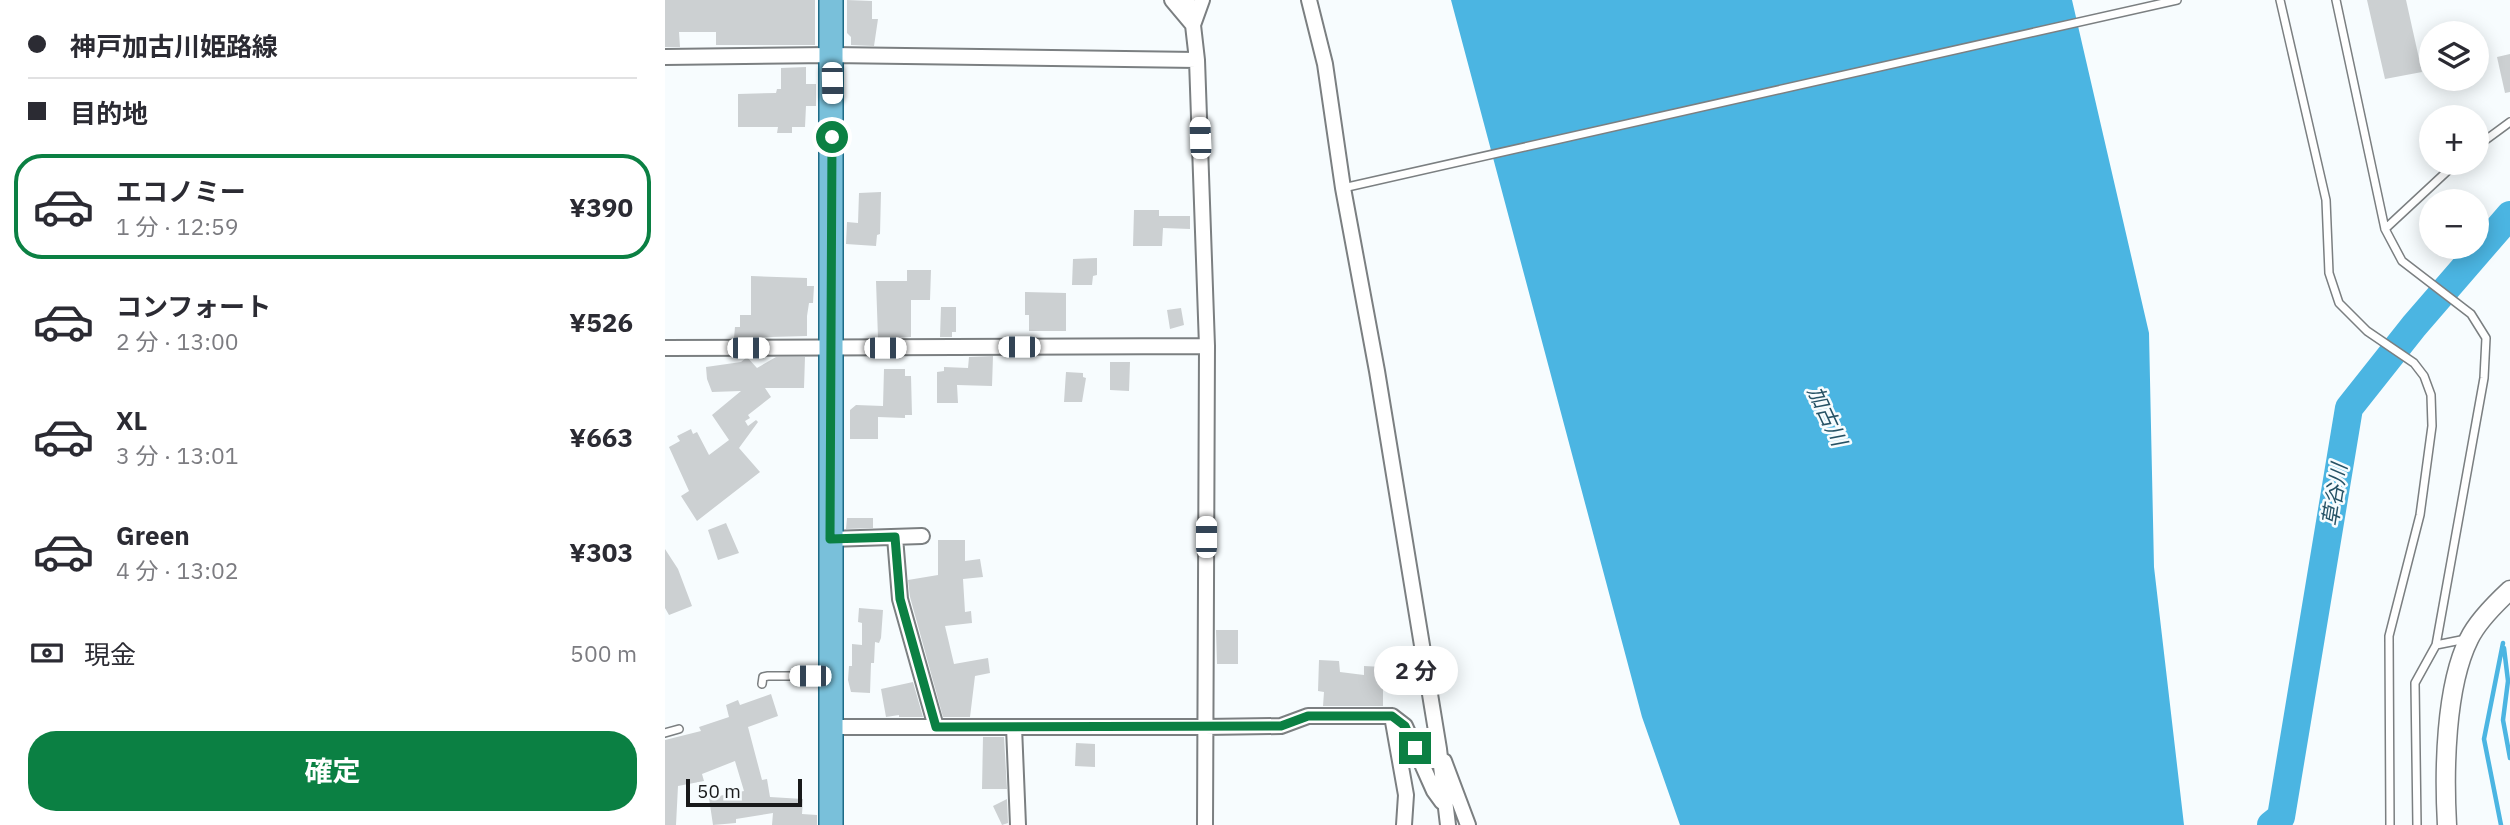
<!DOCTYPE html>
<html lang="ja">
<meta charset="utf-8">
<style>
:root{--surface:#fff;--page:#f7f7f7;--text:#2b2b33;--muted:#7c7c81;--line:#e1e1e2;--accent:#0b8043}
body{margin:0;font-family:"IBM Plex Sans","Noto Sans JP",sans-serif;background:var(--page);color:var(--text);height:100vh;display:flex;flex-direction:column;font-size:26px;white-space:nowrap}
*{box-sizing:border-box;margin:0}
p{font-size:23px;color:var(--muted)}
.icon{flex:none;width:38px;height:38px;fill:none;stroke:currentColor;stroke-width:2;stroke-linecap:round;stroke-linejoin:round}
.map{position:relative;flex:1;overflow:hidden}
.sheet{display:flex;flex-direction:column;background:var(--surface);width:665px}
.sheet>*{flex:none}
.guide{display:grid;align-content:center;height:154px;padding:0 28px;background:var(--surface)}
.controls{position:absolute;left:1754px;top:21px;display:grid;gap:14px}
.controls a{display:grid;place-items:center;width:70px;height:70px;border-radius:50%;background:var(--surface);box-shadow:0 4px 18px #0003;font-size:35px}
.scale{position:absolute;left:21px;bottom:18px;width:116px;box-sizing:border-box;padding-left:7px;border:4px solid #191a1b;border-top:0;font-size:19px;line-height:24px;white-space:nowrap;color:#191a1b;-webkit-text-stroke:5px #f7fcfe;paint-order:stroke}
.end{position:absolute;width:32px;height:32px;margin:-16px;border:9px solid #0b8043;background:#fff;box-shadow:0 0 0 4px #fff}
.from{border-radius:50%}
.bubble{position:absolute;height:49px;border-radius:24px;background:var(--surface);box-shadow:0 4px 18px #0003;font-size:23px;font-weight:700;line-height:49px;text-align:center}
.car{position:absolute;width:21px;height:42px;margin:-21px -10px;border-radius:9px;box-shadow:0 0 5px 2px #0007;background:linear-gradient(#fff 24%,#345 0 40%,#fff 0 76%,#345 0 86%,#fff 0)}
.guide b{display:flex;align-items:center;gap:24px;height:66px;font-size:26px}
.guide b+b{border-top:2px solid var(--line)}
.guide i{width:18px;height:18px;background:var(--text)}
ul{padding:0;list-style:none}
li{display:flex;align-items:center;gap:21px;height:105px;margin:0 14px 10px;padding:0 14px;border:4px solid transparent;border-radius:28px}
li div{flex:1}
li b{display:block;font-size:26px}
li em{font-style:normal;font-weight:700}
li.active{border-color:var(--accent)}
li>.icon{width:63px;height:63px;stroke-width:1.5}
.pay{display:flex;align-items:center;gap:18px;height:77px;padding:0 28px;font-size:26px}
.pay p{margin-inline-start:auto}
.button{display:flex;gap:14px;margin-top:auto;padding:14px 28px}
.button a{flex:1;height:80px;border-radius:28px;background:var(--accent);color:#fff;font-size:28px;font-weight:700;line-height:80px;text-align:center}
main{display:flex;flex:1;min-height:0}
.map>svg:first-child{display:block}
.water{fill:#4bb5e2}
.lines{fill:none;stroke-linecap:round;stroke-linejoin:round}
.stream{stroke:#4bb5e2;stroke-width:4.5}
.river{stroke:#4bb5e2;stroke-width:28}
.building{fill:#ccd0d2}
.service-casing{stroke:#7b7f81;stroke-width:10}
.minor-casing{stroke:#7b7f81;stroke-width:18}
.tertiary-casing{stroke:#7b7f81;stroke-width:21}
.primary-casing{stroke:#1e6b87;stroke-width:26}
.service{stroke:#fff;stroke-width:7}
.minor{stroke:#fff;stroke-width:14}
.tertiary{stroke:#fff;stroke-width:18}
.primary{stroke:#79c0da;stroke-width:23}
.route{stroke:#0b8043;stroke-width:9}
.labels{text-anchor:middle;stroke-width:5;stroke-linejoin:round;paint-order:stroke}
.water-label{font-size:21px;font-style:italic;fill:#265265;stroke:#f7fcfe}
</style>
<main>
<section class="sheet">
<div class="guide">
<b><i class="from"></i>神戸加古川姫路線</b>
<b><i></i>目的地</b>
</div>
<ul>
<li class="active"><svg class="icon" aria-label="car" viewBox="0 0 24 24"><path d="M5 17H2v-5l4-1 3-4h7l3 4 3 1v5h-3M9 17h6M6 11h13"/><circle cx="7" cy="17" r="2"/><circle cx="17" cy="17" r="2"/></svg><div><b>エコノミー</b><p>1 分 · 12:59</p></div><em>¥390</em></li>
<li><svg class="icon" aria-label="car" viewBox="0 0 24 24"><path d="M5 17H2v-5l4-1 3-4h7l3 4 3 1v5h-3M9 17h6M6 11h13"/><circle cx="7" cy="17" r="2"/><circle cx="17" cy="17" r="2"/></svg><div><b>コンフォート</b><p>2 分 · 13:00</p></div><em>¥526</em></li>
<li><svg class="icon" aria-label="car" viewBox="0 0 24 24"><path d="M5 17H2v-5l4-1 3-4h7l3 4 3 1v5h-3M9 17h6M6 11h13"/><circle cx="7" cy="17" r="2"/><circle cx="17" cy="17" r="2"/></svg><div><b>XL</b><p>3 分 · 13:01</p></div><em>¥663</em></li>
<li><svg class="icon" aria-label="car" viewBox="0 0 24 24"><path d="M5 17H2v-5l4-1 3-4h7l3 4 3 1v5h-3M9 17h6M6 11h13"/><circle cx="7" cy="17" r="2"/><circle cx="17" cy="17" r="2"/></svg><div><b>Green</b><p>4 分 · 13:02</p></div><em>¥303</em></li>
</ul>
<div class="pay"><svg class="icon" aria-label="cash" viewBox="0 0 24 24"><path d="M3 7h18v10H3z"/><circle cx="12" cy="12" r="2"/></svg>現金<p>500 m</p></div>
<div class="button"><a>確定</a></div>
</section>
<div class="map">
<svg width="1845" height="825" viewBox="0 0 1845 825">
<rect width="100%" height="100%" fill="#f7fcfe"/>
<path class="water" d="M786,0H1407L1484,333L1489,567L1519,825H1015L977,717Z"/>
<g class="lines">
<path class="stream" d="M1839,648L1843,681L1838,720L1845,758
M1836,825L1819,739L1838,643"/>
<path class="river" d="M1606,825L1616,817L1684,408L1749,326L1845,215"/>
</g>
<path class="building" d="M0,0H150V45H51V32H14L15,47H0Z
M182,0L207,1V19H213L209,46L186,45V37L182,33Z
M1702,0H1741L1757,72L1720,79Z
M1845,54V92L1840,93L1832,57Z
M141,67V84H151V106H141L140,127H127V133H112L113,127H73V94L111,93L112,89H116V68Z
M216,192L215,234L212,235L211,246L181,244L182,222L193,223L194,193Z
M469,210H494V216H525V229L498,228L497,246H468Z
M432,258V275L428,276L427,285H407L408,259Z
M242,270H266L265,300H246V337L213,338L211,281H242Z
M86,276L142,278V286H149L148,303H144L142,316V336L69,338L70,327H75V315H86Z
M360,292L401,293V331H364V315H360Z
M276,307H291V332H287V337H275Z
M516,308L519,325L505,329L502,310Z
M328,356L327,386L292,385L293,403H272V372L279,371V367L303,368L304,357Z
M82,357L92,368L111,357H140L139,388H100L106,397L83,415L85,418L80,421L83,426L91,420L93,422L74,448L95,472L32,521L16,496L24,491L4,447L15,441L12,436L26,429L28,434L32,432L44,455L64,440L47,415L76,391L47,392L42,379L41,367L76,362Z
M445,362H465L464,391L445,390Z
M219,369H240V376H246L247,415H240V418L213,417V439H185V410L191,405L218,406Z
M401,372L418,373V377L421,378L417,402H399Z
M182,518H208V528L181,529Z
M61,523L74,553L53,560L43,530Z
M273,540H300V561L315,559L318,577L298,579L300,612L306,611L307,623L280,626L289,664L323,658L325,673L310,676L305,717H278L245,597L243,580L273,575Z
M0,549L13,569L27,606L4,615L0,608Z
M194,608L218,610L216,638L214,643L210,642L209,663H206L205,693L186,692L183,680L184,666H187V644L197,645V623L193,622Z
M551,630H573V664H552Z
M654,660L674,661L675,672L699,675V666L718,667V706H658L659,692L653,691Z
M248,682L258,717H234V715L221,717L216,689Z
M106,694L113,716L83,727L97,780L102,779L105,797L138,799L137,814L152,815V825H107L108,813L71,819V823L48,825L44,798L79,791L70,761L37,774L39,781L13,786L11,825H0V740L36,731L34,727L64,717L61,705L73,700L75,705Z
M318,737H339L342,789H317Z
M411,743L430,744V767L410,766Z
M342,799L343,823L337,825L328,806Z"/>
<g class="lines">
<defs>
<path id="service" d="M1615,0L1661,200L1664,273L1674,303L1702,331L1749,363L1759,376L1766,395L1767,426L1755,515L1724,636L1725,825
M1671,0L1720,229L1737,261L1806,314L1821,338L1819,378L1771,645
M1811,147L1845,122
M678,188L1512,0
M1720,229L1791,163
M97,684L98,677L103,676H161
M0,733L14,729
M1752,825L1750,683L1771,645L1801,639"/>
<path id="minor" d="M507,0L528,25L532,60L542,346L540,825
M522,0L528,25L537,0
M644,0L660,64L678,188L712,371L774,749L783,825
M0,57L166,55L532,60
M0,348L542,346
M230,537L235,599L271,727
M165,539L257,536
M727,716L741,795L739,825
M166,727H540L616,726L643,716H727L740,726L769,791L777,802
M349,727L353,825
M779,761L803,825"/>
<path id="tertiary" d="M1782,825C1779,772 1780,687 1804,639C1812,622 1831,603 1845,590"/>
<path id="primary" d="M166,0V825"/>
</defs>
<use href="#service" class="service-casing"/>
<use href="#minor" class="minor-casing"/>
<use href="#tertiary" class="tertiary-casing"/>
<use href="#primary" class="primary-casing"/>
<use href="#service" class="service"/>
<use href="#minor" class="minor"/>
<use href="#tertiary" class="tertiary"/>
<use href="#primary" class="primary"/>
</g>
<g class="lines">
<path class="route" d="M167,137L165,539L230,537L235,599L271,727L616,726L643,716H727L740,726L750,748"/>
</g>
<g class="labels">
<g class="water-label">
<text transform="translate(1162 416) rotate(65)" y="7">加古川</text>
<text transform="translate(1670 495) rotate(-81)" y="7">草谷川</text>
</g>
</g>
</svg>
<div class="controls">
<a><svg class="icon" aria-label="layers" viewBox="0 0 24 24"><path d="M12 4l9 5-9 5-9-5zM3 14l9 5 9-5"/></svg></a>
<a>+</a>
<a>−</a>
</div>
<div class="scale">50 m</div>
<i class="end from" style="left:167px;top:137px"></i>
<i class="end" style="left:750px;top:748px"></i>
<div class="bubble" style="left:709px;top:646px;width:84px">2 分</div>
<i class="car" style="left:167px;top:83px;rotate:179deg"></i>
<i class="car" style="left:535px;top:138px;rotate:358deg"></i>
<i class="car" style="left:354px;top:347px;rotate:270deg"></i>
<i class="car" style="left:83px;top:348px;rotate:90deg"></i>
<i class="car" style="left:220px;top:348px;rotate:90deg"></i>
<i class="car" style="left:541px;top:537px;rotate:0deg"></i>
<i class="car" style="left:145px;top:676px;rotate:270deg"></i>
</div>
</main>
